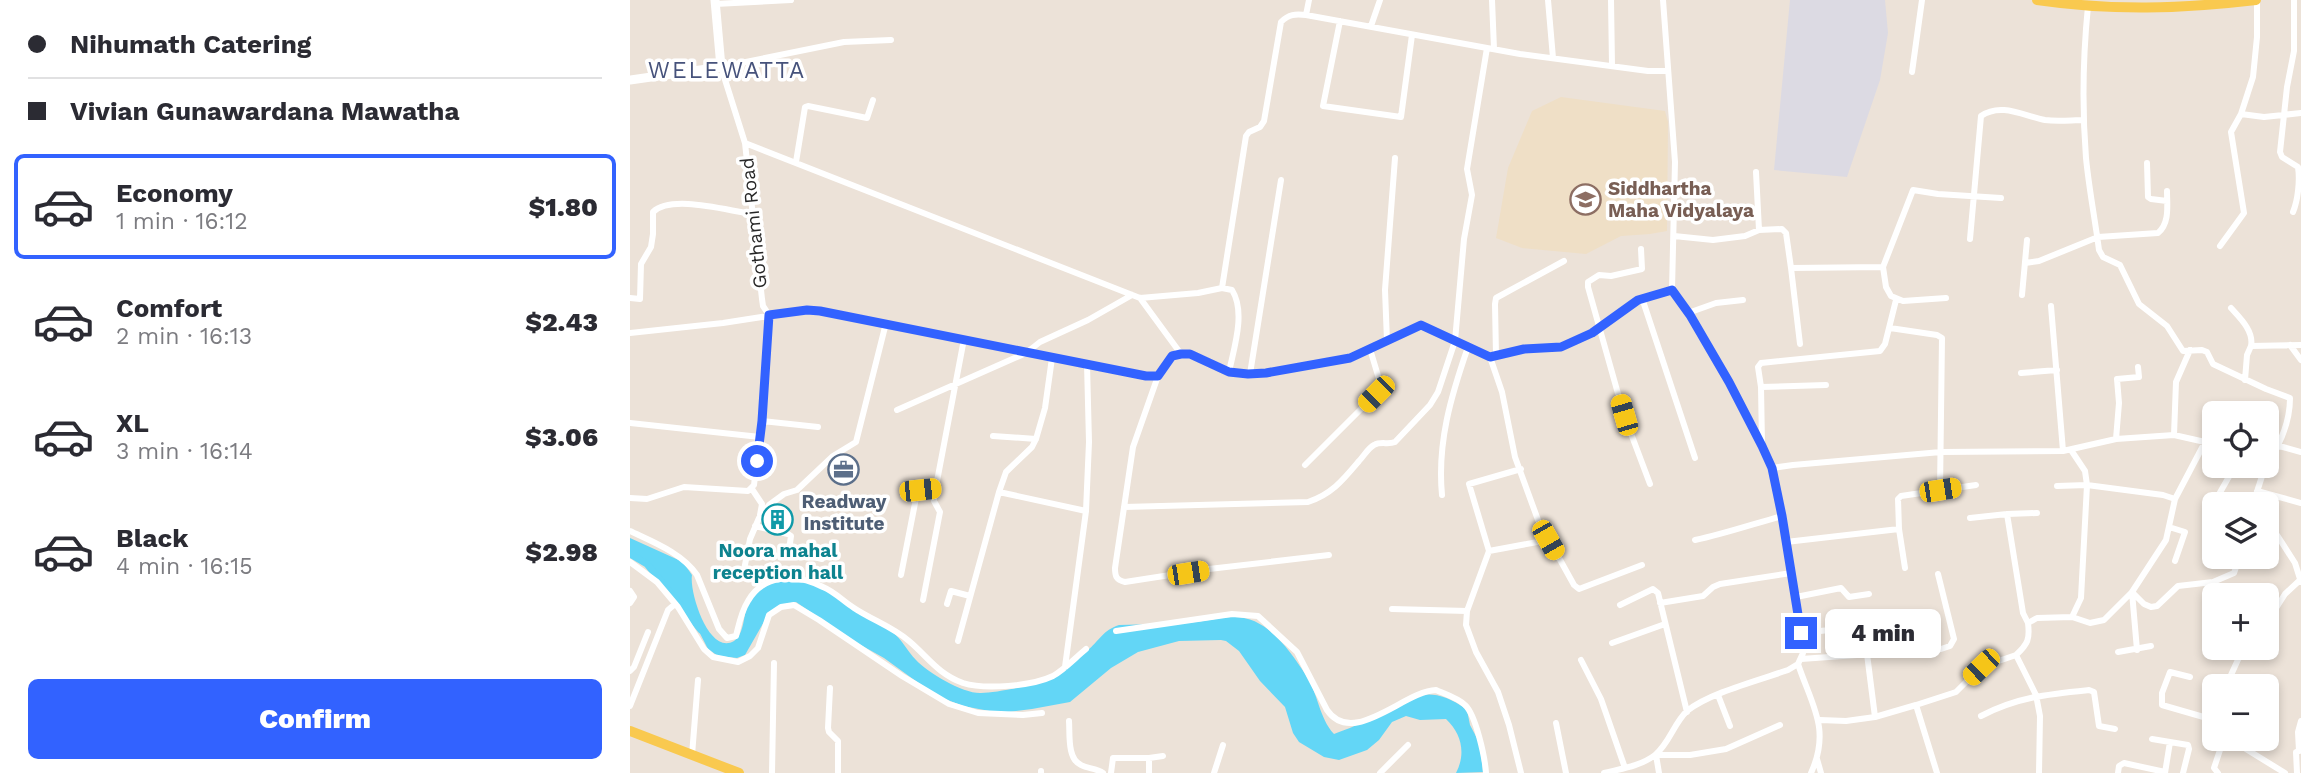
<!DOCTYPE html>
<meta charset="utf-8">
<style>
:root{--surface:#fff;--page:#f2f2f3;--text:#2b2b33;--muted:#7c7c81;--line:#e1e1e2;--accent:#3262ff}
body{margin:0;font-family:"Work Sans",sans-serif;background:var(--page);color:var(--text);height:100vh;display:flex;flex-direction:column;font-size:26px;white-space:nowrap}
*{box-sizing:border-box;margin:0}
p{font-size:23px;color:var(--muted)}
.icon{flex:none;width:38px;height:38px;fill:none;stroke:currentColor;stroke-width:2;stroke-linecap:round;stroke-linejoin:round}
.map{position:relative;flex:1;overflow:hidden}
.panel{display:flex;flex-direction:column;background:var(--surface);width:630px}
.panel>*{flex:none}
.top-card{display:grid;align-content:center;height:154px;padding:0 28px;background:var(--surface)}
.controls{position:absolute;left:1572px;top:401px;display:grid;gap:14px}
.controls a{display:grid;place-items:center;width:77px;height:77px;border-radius:10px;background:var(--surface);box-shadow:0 4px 10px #0003;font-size:35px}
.end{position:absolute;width:32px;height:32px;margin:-16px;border:9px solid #3262ff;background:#fff;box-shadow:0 0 0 4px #fff}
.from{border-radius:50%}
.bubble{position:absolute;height:49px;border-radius:10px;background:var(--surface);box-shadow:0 4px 10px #0003;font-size:23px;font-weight:800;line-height:49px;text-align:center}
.car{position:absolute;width:21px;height:42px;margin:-21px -10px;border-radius:9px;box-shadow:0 0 5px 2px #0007;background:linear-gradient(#f5c518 24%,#345 0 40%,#f5c518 0 76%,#345 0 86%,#f5c518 0)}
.top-card b{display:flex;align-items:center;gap:24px;height:66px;font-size:26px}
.top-card b+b{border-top:2px solid var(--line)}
.top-card i{width:18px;height:18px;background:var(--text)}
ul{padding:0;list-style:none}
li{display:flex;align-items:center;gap:21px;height:105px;margin:0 14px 10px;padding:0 14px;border:4px solid transparent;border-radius:10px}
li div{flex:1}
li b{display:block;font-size:26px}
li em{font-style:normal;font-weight:800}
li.current{border-color:var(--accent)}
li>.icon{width:63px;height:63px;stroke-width:1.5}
.cta{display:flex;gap:14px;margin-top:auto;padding:14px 28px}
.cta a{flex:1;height:80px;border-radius:10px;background:var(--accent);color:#fff;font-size:28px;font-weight:800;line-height:80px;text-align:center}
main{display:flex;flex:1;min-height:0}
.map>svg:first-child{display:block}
.industrial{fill:#dcdae3}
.education{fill:#efdfc6}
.water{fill:#63d6f6}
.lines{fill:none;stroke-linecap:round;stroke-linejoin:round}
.canal{stroke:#63d6f6;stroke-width:7}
.street{stroke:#fff;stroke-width:6}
.secondary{stroke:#fff;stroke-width:9}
.primary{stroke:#f9c94f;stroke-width:10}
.route{stroke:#3262ff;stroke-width:9}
.labels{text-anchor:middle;stroke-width:7;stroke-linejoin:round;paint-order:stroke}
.education-label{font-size:19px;font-weight:bold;fill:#785e54;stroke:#fff;text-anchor:start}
.street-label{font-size:19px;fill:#282828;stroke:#fff}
.service-label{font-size:19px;font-weight:bold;fill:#4e5e75;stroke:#fff}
.culture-label{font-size:19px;font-weight:bold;fill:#0d838f;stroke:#fff}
.quarter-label{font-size:23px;letter-spacing:2px;fill:#46527b;stroke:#fff}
</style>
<main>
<section class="panel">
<div class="top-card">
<b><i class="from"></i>Nihumath Catering</b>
<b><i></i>Vivian Gunawardana Mawatha</b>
</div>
<ul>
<li class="current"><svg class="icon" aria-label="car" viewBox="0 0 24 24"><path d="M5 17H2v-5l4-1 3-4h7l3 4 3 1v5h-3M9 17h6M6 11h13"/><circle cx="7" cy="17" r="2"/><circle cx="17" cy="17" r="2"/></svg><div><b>Economy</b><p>1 min · 16:12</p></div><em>$1.80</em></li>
<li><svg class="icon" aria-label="car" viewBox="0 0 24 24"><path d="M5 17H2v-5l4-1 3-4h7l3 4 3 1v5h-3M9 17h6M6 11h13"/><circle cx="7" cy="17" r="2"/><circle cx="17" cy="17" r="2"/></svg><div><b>Comfort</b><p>2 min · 16:13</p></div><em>$2.43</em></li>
<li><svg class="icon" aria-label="car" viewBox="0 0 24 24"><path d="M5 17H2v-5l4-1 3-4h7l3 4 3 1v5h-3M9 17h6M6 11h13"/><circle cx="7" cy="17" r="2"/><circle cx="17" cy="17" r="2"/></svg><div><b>XL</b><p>3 min · 16:14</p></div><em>$3.06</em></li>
<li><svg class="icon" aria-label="car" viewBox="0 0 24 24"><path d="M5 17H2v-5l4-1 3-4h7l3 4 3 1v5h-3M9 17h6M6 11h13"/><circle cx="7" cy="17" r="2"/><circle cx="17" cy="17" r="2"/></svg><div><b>Black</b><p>4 min · 16:15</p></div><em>$2.98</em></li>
</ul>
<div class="cta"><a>Confirm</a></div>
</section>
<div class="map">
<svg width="1671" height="773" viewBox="0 0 1671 773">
<rect width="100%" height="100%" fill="#ece2d8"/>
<path class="industrial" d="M1160,0H1255L1258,33L1250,80L1217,177L1144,170Z"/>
<path class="education" d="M931,97L1035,111L1038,122L1037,231L1020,234L991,236L956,254L892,248L866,238L878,168L902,111Z"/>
<path class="water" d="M0,538L53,562L62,575C59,592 79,656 104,641C114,634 113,618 117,607C120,596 137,583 148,581C155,579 168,581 175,582C193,586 247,619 262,632C272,639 277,651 286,660C298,673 334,694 351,693C368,693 408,684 423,677C435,672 447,659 457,651C469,641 473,630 489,625C514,624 540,625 565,622C578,621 590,617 603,617C637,616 659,650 676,675C688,693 689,718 704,734C714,730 726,726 735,721C773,701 796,679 837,710L840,725L850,744L853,772L826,773C836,754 832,734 816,719L790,720L776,716L762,722L749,740L737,750L709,760L694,757L669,742L663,733L655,707L630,681L609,651L596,641L591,640L549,641L508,652L481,668L440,702L402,709L370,713L333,706L305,695L254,658L220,639L166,602L150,605L139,613L115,655L107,658L88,656L78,649L63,620L26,572L0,557Z"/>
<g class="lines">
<path class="canal" d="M0,554L17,564L71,630"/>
<path class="street" d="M862,0L864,49
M918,0L923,58
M981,0L982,65
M85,4L161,0
M1458,6C1453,56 1452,108 1456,158C1459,189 1465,219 1469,250L1473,257L1490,265L1509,304L1537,326L1553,351L1572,350L1577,352L1583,364L1636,389L1660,398C1660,423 1650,445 1636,465
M676,15L679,0
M710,21L693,106L771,117L782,35
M741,26L750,0
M857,48L837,169L842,195L834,239L825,341L860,357L872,392L885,457L908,520L944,585L949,589L1012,565
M1282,72L1292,0
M1611,114L1634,117L1671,113
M115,143L510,298L568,293L592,288
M166,162L175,107L178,106L237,118L243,100
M1517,163L1518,197L1521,199L1537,201
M1126,172L1129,230
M1663,212C1668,200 1670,180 1668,167L1652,157L1650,152L1657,87L1664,51V0
M1044,236L1083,240L1115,236L1129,230L1152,229L1156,233L1161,268L1253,267
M1340,239L1351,116C1371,102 1394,116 1415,120C1428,122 1442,120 1454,120
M1590,246L1614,213L1601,132L1611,114L1623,77L1627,37V0
M1011,249L1012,269L981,276L969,275L958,282V287L994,415L1020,484
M1395,263L1409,261L1468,237L1528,233C1540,223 1537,205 1537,191
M1161,268L1170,344
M1392,295L1397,240
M0,298L10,299L11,264L21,247L23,234V212C42,194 98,211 123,214
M510,298L551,354
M1012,298L1065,458
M1316,298L1273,301L1261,296L1256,287L1253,267L1283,190L1308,194L1371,198
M1421,306L1433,451
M1601,308C1610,318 1624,331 1621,346
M1058,313L1086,303L1113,300
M1260,328L1307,335L1312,338L1310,490
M0,333L93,323L177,310L190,311L516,376H528C532,370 536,362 541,357C555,345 585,365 599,372C604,348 616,312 602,290L592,288L616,136L619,132L630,127L634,121L651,22C659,14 665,14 676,15L890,54L1018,71H1037
M757,341L755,290L765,158
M1660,345L1671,360
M866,356L865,304L866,298L934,261
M860,357L893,349L931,347L962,333L1008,300L1042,290
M1391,373L1427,370
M620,374L651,180
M528,376L503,447L485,568C485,576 486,580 495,582L579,569L699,555
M1615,380L1617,355L1621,346L1671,345
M1131,387L1128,367L1131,363L1250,351L1255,344L1266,300
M267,410L396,353L410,342L458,320L502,295
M132,421L188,427
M0,423L130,437
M1544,435L1546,382L1560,350
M363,436L406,439
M1132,444L1131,387L1196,385
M1649,446L1671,452
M1441,450L1455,471L1457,485L1451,598L1442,617
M675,465L746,394L749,379L740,349
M1142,468L1163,465L1311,452L1433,451L1486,439L1489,403L1487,379L1509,377L1508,367
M891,469L839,484L859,551L837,611L836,625L846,652L868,692L879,725L891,773
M1427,486L1457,485L1533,495L1545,499
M122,489L132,504L130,515
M1627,491L1671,503
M369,492L456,511
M812,495C807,443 821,396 838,347
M1588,496L1605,466
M0,498L17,499L54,487L118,491L124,485L132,421L139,315L133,306L132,299L115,143L91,67L214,42L261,40
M1623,504L1635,467L1631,466
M494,507L678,502C702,494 713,480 729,461C734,456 738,448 744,445C751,441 758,445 765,442L800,405L808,392L825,341L791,325L720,357L636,373L618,374L599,372
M1340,518L1377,514
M125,526L158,534L161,536L159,550L192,559
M1539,527L1555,532L1545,561
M1636,528L1647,535L1665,563L1671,582
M0,531C23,542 52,553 67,575L89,629L97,638L106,636C109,624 111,612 118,601C134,573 168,574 193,587C205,592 213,601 224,608C242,620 263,627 279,641C298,657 308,674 333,683C355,690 402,686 423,676C435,669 445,658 456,649
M1065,540C1094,534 1123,524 1152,516
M1156,542L1269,529
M859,551L918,540
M0,562L27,582L48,607L74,649L83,657L108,662L120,656L128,648L139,615L151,607L164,605L189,620L272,676L319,704L348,713L393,715L412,713
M1275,568L1269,529L1268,499L1271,496L1346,485
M114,570L120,539L129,518L139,505L154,494L167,490L203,456L226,442L256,323
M271,575L287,493L290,490L306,488
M0,591L4,597L0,603
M1166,597L1211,588L1219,597L1239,594
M293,600L310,512L304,501V497L334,339
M1030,603L1073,596L1083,587L1090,584L1161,573
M317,604L321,591L340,596
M990,605L1023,589L1028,593L1057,712
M762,609L837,611
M1398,623L1393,613L1377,514L1407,513
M1636,624L1655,594L1669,581
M486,631L602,614L628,616L667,652L697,710C723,748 774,691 806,690C815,694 828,698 835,705C846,715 855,758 856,773
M1171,633L1276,622
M328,641L369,492L376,472L402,447L406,439L415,408L422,358
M982,643L1035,624
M1507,650L1502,592L1514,604L1521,607L1527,606L1548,586L1583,582L1604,573L1610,556
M1488,652L1521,646
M1237,654L1245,717
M1171,659L1311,649L1320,646L1324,639L1308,574
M951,660L971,699L995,768
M1168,664C1182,706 1201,729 1181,773
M435,667L456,511L459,442L457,364
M0,671L4,667L18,632
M1560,677L1540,672L1532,693V705L1584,720
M1596,686L1611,653
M200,688L198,728L199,732L208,741V773
M1088,695L1100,726
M1286,705L1307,773
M0,706L38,610L45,604
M1351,716C1387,697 1419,694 1459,690L1464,692L1469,726L1485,729
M1190,720L1216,721L1245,717L1286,705L1326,692L1351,667L1386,655
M439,721C440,734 437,759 451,765C458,769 466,768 473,773
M926,723L936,773
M1598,738L1655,773
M1522,739L1540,742L1535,773
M1540,742L1558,745L1559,749L1553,773
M1669,751L1668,732L1671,721
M62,755L68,680
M519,758V773
M1187,759L1191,773
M142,773L144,663
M411,773V771
M481,773L483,758H519L533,756
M584,773L593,745
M750,773L778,745
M974,773C990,769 1011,766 1025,755C1039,744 1044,723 1057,711C1079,693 1130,680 1158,670L1168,664L1173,653L1152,516L1142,468L1132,446L1099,382L1060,315L1042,290L1045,162L1033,0
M1029,773L1026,755H1060L1096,749L1150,725
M1409,773L1410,716L1406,695L1386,655C1398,644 1400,639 1398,623L1407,618L1442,617L1460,623L1474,620L1502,592L1536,540L1545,499L1575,442L1544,435L1486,439
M1488,773L1489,766L1494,763L1535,772
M1588,773L1584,768L1594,738
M1667,773L1666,752L1669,751"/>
<path class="secondary" d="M0,80L91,67L85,0"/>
<path class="primary" d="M1407,0C1483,11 1550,9 1626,0
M0,731L109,773"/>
</g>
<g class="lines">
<path class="route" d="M127,461L132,421L139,315L177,310L190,311L516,376H528L542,356L551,354H560L599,372L618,374L636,373L720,358L791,325L860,357L894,349L931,347L962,333L1008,300L1042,290L1060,315L1099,382L1132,446L1142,468L1152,516L1171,633"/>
</g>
<defs>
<symbol id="school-ring" viewBox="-11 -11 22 22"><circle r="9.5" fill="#fff" stroke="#8d6e63" stroke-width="1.5"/><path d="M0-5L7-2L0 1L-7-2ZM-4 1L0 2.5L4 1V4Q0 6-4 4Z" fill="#8d6e63"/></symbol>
<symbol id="office-ring" viewBox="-11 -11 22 22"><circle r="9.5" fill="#fff" stroke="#5c6f8a" stroke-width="1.5"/><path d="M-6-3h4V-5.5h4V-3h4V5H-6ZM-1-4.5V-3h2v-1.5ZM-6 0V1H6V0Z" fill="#5c6f8a"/></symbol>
<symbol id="building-ring" viewBox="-11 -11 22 22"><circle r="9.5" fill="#fff" stroke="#0f9aa8" stroke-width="1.5"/><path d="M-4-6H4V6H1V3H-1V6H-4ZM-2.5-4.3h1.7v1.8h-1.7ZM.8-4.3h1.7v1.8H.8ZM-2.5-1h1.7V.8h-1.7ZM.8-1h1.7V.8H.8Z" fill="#0f9aa8"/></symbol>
</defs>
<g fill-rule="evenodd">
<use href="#school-ring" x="938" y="182" width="35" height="35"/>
<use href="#office-ring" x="196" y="452" width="35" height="35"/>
<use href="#building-ring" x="130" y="502" width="35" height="35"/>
</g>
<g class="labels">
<g class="education-label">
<text x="978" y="195">Siddhartha<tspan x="978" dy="22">Maha Vidyalaya</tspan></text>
</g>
<g class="street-label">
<text transform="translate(123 223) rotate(-96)" y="7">Gothami Road</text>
</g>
<g class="service-label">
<text x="214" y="508">Readway<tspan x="214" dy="22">Institute</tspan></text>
</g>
<g class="culture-label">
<text x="148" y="557">Noora mahal<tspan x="148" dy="22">reception hall</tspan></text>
</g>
<g class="quarter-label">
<text x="97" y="78">WELEWATTA</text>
</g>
</g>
</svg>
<div class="controls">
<a><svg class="icon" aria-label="locate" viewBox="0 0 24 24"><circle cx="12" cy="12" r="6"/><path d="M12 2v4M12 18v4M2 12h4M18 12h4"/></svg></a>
<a><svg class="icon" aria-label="layers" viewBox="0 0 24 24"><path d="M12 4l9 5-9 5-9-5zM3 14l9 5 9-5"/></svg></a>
<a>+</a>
<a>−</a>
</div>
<i class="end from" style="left:127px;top:461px"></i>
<i class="end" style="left:1171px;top:633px"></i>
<div class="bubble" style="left:1195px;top:609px;width:116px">4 min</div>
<i class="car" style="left:746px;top:394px;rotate:225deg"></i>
<i class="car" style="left:994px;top:415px;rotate:344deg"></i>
<i class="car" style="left:290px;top:490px;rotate:84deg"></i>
<i class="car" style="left:1310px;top:490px;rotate:81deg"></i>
<i class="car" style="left:918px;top:540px;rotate:150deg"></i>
<i class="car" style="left:558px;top:573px;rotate:81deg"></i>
<i class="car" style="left:1351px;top:667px;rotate:226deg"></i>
</div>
</main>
